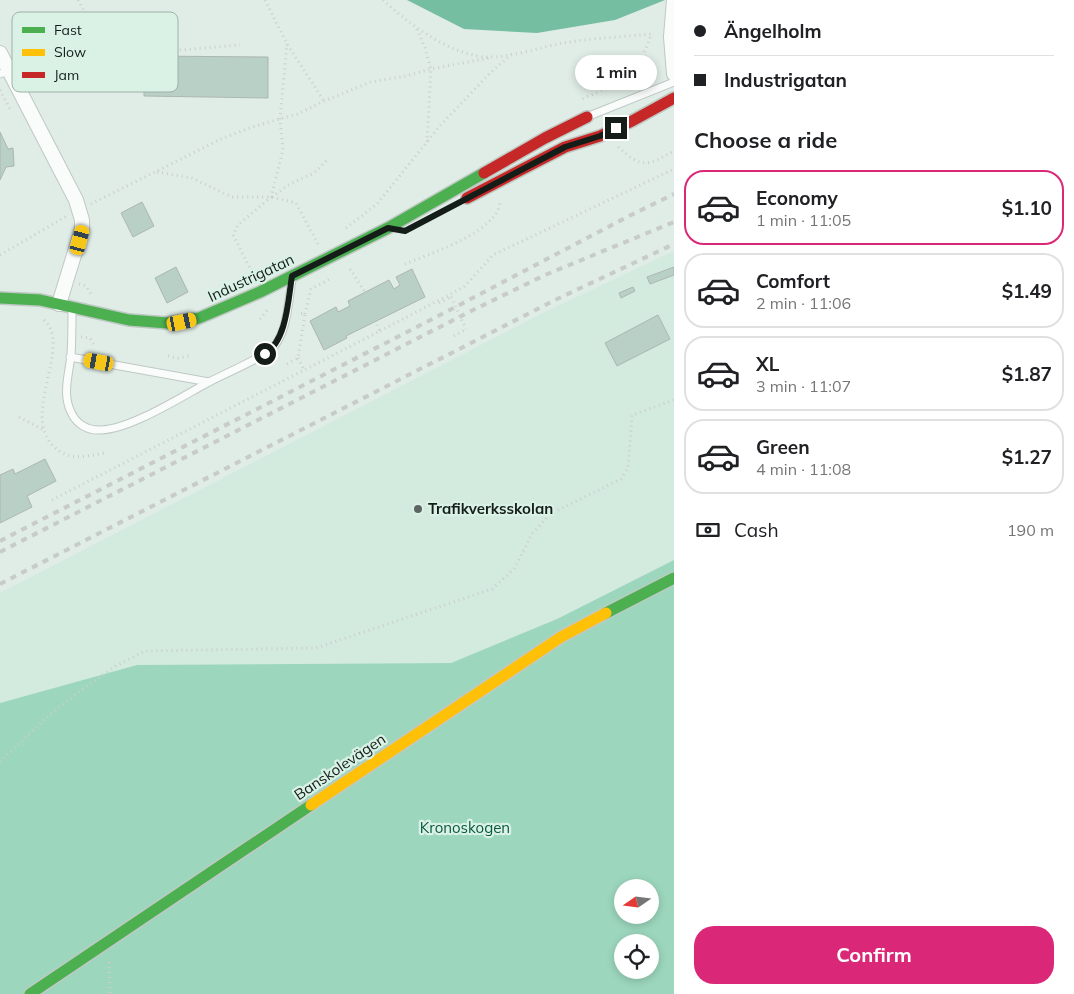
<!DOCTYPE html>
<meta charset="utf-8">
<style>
:root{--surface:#fff;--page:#f6f6f6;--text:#202124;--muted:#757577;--line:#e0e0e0;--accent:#db2777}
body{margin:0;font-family:Mulish,sans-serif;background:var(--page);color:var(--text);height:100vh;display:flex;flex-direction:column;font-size:19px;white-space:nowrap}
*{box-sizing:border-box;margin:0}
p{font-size:16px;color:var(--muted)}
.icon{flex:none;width:28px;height:28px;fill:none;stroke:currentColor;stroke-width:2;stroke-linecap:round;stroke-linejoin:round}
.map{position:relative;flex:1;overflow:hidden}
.panel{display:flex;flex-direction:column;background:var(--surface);width:400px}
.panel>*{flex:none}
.top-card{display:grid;align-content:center;height:110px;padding:0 20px;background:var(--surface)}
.needle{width:32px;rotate:256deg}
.tools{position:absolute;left:614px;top:879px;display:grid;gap:10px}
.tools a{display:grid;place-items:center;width:45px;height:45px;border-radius:50%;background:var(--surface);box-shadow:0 2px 8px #0003;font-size:25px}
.end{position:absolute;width:22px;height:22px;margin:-11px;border:6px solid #151d19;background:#fff;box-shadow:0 0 0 2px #fff}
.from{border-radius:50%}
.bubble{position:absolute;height:35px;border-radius:18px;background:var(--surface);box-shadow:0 2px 8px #0003;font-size:16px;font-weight:700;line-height:35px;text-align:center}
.car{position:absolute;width:15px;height:30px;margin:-15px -8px;border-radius:6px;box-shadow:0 0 4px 1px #0007;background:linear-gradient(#f5c518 24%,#345 0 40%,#f5c518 0 76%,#345 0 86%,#f5c518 0)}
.top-card b{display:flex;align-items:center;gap:18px;height:48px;font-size:19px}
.top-card b+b{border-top:1px solid var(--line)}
.top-card i{width:12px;height:12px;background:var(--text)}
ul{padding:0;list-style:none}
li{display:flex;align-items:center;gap:15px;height:75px;margin:0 10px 8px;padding:0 10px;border:2px solid var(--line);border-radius:20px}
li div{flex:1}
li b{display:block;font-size:19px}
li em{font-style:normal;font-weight:700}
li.selected{border-color:var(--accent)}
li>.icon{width:45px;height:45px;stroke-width:1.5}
h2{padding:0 20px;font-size:22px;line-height:60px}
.pay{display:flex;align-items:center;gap:12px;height:55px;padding:0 20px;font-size:19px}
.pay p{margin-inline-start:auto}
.action{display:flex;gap:10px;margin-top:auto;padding:10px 20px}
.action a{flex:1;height:58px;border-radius:20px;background:var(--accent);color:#fff;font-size:20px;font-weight:700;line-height:58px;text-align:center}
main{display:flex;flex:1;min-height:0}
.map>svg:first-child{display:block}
.built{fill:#d3eade}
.forest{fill:#9cd7bd;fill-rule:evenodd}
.water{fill:#76bea1}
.building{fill:#b8d0c5;stroke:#adb6b2}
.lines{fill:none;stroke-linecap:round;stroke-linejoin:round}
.lane-casing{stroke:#bfc9c4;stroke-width:9}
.street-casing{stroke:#bfc9c4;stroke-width:16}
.fast-casing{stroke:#bfc9c4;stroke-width:14}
.slow-casing{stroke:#bfc9c4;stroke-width:14}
.jam-casing{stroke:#bfc9c4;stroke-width:14}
.path{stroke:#cbcecc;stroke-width:3;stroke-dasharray:1 4;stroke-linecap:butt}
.lane{stroke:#fafcfb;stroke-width:7}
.street{stroke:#fafcfb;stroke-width:14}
.fast{stroke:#4caf50;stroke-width:11}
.slow{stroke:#ffc107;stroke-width:11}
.jam{stroke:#c62828;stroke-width:11}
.rail{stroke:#c7cbc9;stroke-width:4;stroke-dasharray:6 6;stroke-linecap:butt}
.path-bridge{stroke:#cbcecc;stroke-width:3;stroke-dasharray:1 4;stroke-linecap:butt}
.route{stroke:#151d19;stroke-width:6}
.poi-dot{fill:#5c6561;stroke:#daf2e6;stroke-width:2}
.labels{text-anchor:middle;stroke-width:4.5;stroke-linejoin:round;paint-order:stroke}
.street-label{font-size:15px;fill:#151d19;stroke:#daf2e6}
.poi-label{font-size:15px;font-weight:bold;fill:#151d19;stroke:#daf2e6;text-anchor:start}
.park-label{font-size:15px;fill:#08593e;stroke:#daf2e6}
.key{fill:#daf2e6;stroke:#9fb2a8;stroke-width:1}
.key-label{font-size:14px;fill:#151d19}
</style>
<main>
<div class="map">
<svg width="674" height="994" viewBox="0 0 674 994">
<rect width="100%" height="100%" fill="#e0ece6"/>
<path class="built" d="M674,251V560L557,619L451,663L137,665L0,703V593L547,311Z"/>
<path class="forest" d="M674,560V994H0V703L137,665L451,663L557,619ZM622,888H650V915H622ZM622,942H650V970H622Z"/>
<path class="water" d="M407,0H665L615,20L537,33L464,29Z"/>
<path class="building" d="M144,56L268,57V98L144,96Z
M0,132L8,149L13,148L14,166L6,167L0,180Z
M142,202L154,226L133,237L121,213Z
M176,267L188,292L167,303L155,278Z
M674,267V275L650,284L647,277Z
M412,269L425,297L346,336L347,338L324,350L310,321L336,307L338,312L350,306L348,301L389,280L394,289L400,285L396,277Z
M633,287L635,291L621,298L619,293Z
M658,315L670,339L617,366L605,343Z
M45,459L56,481L27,496L32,507L0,523V475L13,469L15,474Z"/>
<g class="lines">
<defs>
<path id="lane" d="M0,74L9,70
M589,116L674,82
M72,310C72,325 72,340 71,355C69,374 62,394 71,412C76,424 88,431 101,430C131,429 181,397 209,382C229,372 250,363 270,351C288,334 288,302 292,280
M70,357L209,382"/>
<path id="street" d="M674,0L671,37L674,74
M0,53L76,200L82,220V229L59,304"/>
<path id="fast" d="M0,298L40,300L129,320L167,323L199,318L260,292L388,228L484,173
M606,613L674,578
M30,994L311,805"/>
<path id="slow" d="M311,805L561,637L606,613"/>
<path id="jam" d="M484,173L545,138L587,117
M467,198L565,147L600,136L632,121L674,98"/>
</defs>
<use href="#lane" class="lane-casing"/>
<use href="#street" class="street-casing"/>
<use href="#fast" class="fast-casing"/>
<use href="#slow" class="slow-casing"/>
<use href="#jam" class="jam-casing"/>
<path class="path" d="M78,0L109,56L240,45
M265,0L287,44L324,101
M383,0C409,24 451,56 488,57C510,58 541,47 563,43C592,38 622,37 651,34C647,50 633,75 619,83C607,90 594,93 582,99
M417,29L425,48L431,69L427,142
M0,90L11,111
M618,147C643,169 646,166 674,151
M157,172L192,178L232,197H271L296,203L318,244
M272,197L288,185L314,173L328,159
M91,204L221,139L255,126L298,114L324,101L371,82L406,76L431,69L489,58
M346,228L377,204L439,127L490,73L512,54
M0,255L67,216
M405,264C432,253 478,238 495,215C499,211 499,205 501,200
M350,269L365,292
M254,276L233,235L238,225L271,197L283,150L280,119L287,44
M79,284L86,286L91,294
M439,303L451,297
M305,314L311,289L330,279
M260,319L268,309
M44,320C73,346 21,412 53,446C69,461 84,457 104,453
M380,331L464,287L493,255L674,169
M454,336L466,329
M81,337L90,338L94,345
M168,356L178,358L189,356
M298,358L304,370
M287,364L298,358L305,314L298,313
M19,417L44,430
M52,500L380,331L377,325
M0,762L48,716L81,690L116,666L145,651L316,648L492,589L514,569L532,534L550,514L621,479L628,468L632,415L674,400
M109,962L110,994"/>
<use href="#lane" class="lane"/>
<use href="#street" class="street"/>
<use href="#fast" class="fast"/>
<use href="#slow" class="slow"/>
<use href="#jam" class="jam"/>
<path class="rail" d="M0,541L444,313L631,215L674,194
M0,552L473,310L545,275L674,222
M0,584L555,300L674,244"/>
<path class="path-bridge" d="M451,297L466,329"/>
</g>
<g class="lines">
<path class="route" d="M265,354C287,340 288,300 292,276L388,228L405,231L565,147L600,136L616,128"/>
</g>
<circle class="poi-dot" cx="418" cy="509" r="5"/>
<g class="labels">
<g class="street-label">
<text transform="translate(251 278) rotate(-25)" y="5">Industrigatan</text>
<text transform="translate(340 767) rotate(-34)" y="5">Banskolevägen</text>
</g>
<g class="poi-label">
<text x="428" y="514">Trafikverksskolan</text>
</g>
<g class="park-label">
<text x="465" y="833">Kronoskogen</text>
</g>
</g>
<rect x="12" y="12" width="166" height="80" rx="8" class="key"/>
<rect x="22" y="27" width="23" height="6" fill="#4caf50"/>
<rect x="22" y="49" width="23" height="7" fill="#ffc107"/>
<rect x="22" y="72" width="23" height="6" fill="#c62828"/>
<g class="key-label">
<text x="54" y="35">Fast</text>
<text x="54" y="57">Slow</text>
<text x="54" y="80">Jam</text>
</g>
</svg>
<div class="tools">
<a><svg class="needle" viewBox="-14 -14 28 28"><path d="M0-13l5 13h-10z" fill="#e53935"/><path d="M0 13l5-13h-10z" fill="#757577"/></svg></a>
<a><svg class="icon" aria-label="locate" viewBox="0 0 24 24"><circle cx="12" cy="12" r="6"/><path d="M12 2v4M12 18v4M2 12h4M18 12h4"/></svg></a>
</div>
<i class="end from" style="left:265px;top:354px"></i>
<i class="end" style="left:616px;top:128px"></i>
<div class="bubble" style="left:575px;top:55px;width:82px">1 min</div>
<i class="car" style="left:80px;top:240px;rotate:15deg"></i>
<i class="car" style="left:182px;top:322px;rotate:78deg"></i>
<i class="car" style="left:99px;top:362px;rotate:280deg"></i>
</div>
<section class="panel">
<div class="top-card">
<b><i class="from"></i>Ängelholm</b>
<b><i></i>Industrigatan</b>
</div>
<h2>Choose a ride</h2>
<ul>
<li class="selected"><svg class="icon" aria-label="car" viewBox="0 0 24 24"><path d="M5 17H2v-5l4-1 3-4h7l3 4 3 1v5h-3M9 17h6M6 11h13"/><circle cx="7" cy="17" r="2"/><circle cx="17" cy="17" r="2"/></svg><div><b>Economy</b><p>1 min · 11:05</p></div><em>$1.10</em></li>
<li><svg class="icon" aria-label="car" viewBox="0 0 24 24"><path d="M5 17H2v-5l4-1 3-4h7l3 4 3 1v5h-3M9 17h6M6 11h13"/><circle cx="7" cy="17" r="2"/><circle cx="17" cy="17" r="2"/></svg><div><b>Comfort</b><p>2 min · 11:06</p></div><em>$1.49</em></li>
<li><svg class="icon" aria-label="car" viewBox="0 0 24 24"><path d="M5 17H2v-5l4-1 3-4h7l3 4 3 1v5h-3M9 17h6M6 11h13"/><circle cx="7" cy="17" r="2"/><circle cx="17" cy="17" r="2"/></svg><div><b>XL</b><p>3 min · 11:07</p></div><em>$1.87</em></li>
<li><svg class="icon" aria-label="car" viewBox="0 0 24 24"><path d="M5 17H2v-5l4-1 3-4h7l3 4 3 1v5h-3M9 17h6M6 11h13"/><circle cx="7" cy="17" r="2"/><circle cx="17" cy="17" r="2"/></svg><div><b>Green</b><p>4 min · 11:08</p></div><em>$1.27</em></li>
</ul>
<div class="pay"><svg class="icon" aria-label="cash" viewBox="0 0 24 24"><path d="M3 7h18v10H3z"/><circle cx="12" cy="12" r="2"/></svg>Cash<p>190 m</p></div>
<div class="action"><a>Confirm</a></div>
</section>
</main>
